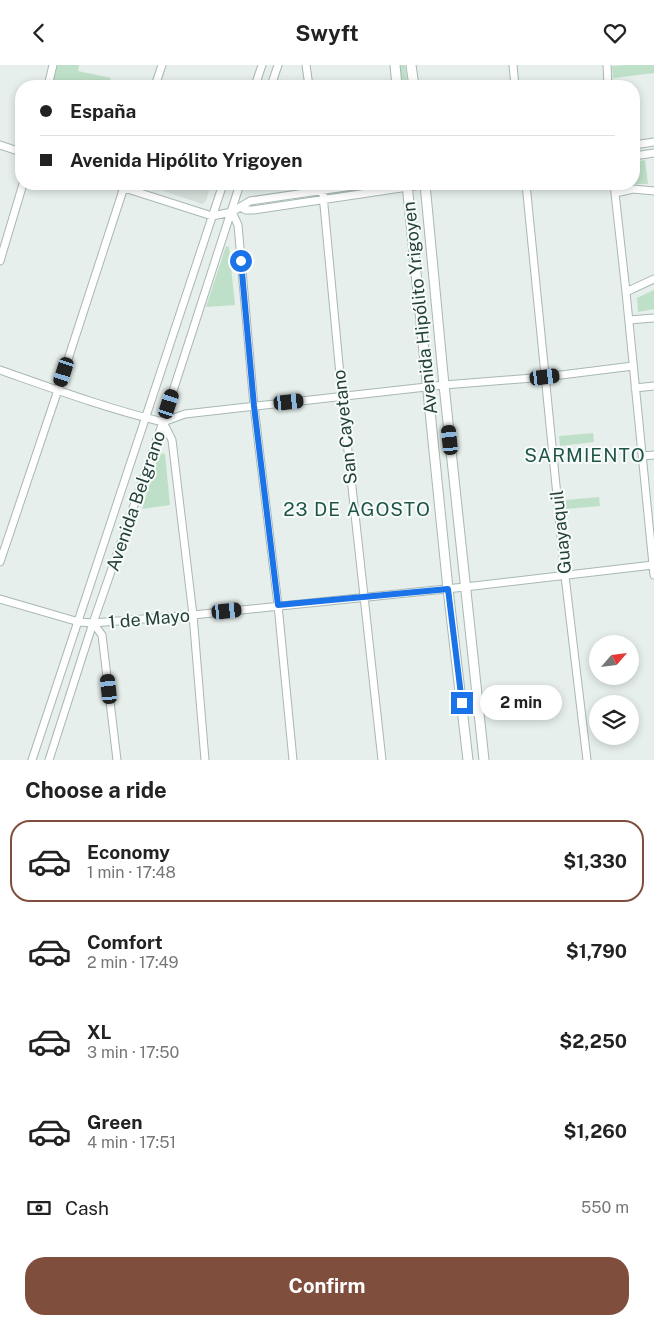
<!DOCTYPE html>
<meta charset="utf-8">
<style>
:root{--surface:#fff;--page:#f6f6f6;--text:#222;--muted:#767676;--line:#e0e0e0;--accent:#804e3d}
body{margin:0;font-family:"Public Sans",sans-serif;background:var(--page);color:var(--text);height:100vh;display:flex;flex-direction:column;font-size:19px;white-space:nowrap}
*{box-sizing:border-box;margin:0}
p{font-size:16px;color:var(--muted)}
.icon{flex:none;width:28px;height:28px;fill:none;stroke:currentColor;stroke-width:2;stroke-linecap:round;stroke-linejoin:round}
.map{position:relative;height:695px;overflow:hidden}
.drawer{display:flex;flex-direction:column;background:var(--surface);flex:1}
.drawer>*{flex:none}
.top-card{position:absolute;left:15px;top:15px;width:625px;height:110px;border-radius:20px;box-shadow:0 2px 8px #0003;display:grid;align-content:center;height:110px;padding:0 25px;background:var(--surface)}
.needle{width:32px;rotate:62deg}
.tools{position:absolute;left:589px;top:570px;display:grid;gap:10px}
.tools a{display:grid;place-items:center;width:50px;height:50px;border-radius:50%;background:var(--surface);box-shadow:0 2px 8px #0003;font-size:25px}
.end{position:absolute;width:22px;height:22px;margin:-11px;border:6px solid #1a73e8;background:#fff;box-shadow:0 0 0 2px #fff}
.from{border-radius:50%}
.bubble{position:absolute;height:35px;border-radius:18px;background:var(--surface);box-shadow:0 2px 8px #0003;font-size:16px;font-weight:700;line-height:35px;text-align:center}
.car{position:absolute;width:15px;height:30px;margin:-15px -8px;border-radius:6px;box-shadow:0 0 4px 1px #0007;background:linear-gradient(#222 24%,#8ab4d8 0 40%,#222 0 76%,#8ab4d8 0 86%,#222 0)}
.top-card b{display:flex;align-items:center;gap:18px;height:48px;font-size:19px}
.top-card b+b{border-top:1px solid var(--line)}
.top-card i{width:12px;height:12px;background:var(--text)}
ul{padding:0;list-style:none}
li{display:flex;align-items:center;gap:15px;height:82px;margin:0 10px 8px;padding:0 15px;border:2px solid transparent;border-radius:20px}
li div{flex:1}
li b{display:block;font-size:19px}
li em{font-style:normal;font-weight:700}
li.active{border-color:var(--accent)}
li>.icon{width:45px;height:45px;stroke-width:1.5}
h2{padding:0 25px;font-size:22px;line-height:60px}
.pay{display:flex;align-items:center;gap:12px;height:55px;padding:0 25px;font-size:19px}
.pay p{margin-inline-start:auto}
.cta{display:flex;gap:10px;margin-top:auto;padding:10px 25px}
.cta a{flex:1;height:58px;border-radius:20px;background:var(--accent);color:#fff;font-size:20px;font-weight:700;line-height:58px;text-align:center}
header{display:flex;justify-content:space-between;align-items:center;height:65px;padding:0 25px;background:var(--surface);font-size:22px;font-weight:700}
.map>svg:first-child{display:block}
.built{fill:#d4dfda}
.green{fill:#bfe0c8}
.lines{fill:none;stroke-linecap:round;stroke-linejoin:round}
.minor-casing{stroke:#a8b8b2;stroke-width:9}
.tertiary-casing{stroke:#a8b8b2;stroke-width:11}
.minor{stroke:#fff;stroke-width:7}
.tertiary{stroke:#fff;stroke-width:9}
.route{stroke:#1a73e8;stroke-width:6}
.labels{text-anchor:middle;stroke-width:4;stroke-linejoin:round;paint-order:stroke}
.street-label{font-size:18px;fill:#24423a;stroke:#f7fbf9}
.neighbourhood-label{font-size:19px;letter-spacing:1px;fill:#1f5548;stroke:#f7fbf9}
</style>
<header><svg class="icon" aria-label="back" viewBox="0 0 24 24"><path d="M15 5l-7 7 7 7"/></svg>Swyft<svg class="icon" aria-label="heart" viewBox="0 0 24 24"><path d="M12 20l-8-8c-3-5 5-10 8-4 3-6 11-1 8 4z"/></svg></header>
<div class="map">
<svg width="654" height="695" viewBox="0 0 654 695">
<rect width="100%" height="100%" fill="#e6efeb"/>
<path class="built" d="M157,119H211L206,136L202,139L155,123Z"/>
<path class="green" d="M56,0H79L78,6L111,13L107,21H52Z
M400,0H405L408,21H402Z
M625,0H654V8L613,13L612,1Z
M645,95L648,119H624H634V97Z
M226,181L229,182L235,240L206,242Z
M654,225V244L638,247L637,233Z
M593,368L594,377L560,381L559,371Z
M159,388L165,389L170,440L142,444Z
M599,432L600,441L566,444V435Z"/>
<g class="lines">
<defs>
<path id="minor" d="M306,0L309,21
M513,0L515,21
M607,0L608,21
M48,21L53,0
M155,21L162,0
M255,21L262,0
M271,21L278,0
M0,80L21,87
M634,80L654,77
M634,91L654,88
M112,119L212,151L232,147L250,136L366,119
M322,119L342,331L382,695
M526,119L565,511L587,695
M614,119L626,227L654,510
M615,128L633,124L654,126
M240,142L246,145H253L428,119
M232,147L238,160L254,341L278,540L293,695
M0,196L23,119
M626,227L654,214
M629,255L654,253
M0,305C54,324 108,344 163,357
M635,323L654,321
M163,357L185,349L444,320L545,312L633,301
M163,357L172,375L193,550L205,695
M643,391L654,390
M0,497L58,325L125,119
M0,534L79,557L93,558L193,550L465,522L653,500
M93,558L102,570L117,695
M32,695L223,119
M49,695L93,558L163,357L240,119"/>
<path id="tertiary" d="M395,0L397,21
M411,0L414,21
M407,119L448,524L468,695
M425,119L444,320L484,695"/>
</defs>
<use href="#minor" class="minor-casing"/>
<use href="#tertiary" class="tertiary-casing"/>
<use href="#minor" class="minor"/>
<use href="#tertiary" class="tertiary"/>
</g>
<g class="lines">
<path class="route" d="M241,196L254,341L278,540L448,524L462,638"/>
</g>
<g class="labels">
<g class="street-label">
<text transform="translate(420 243) rotate(-96)" y="6">Avenida Hipólito Yrigoyen</text>
<text transform="translate(345 362) rotate(-96)" y="6">San Cayetano</text>
<text transform="translate(136 436) rotate(-71)" y="6">Avenida Belgrano</text>
<text transform="translate(561 467) rotate(-96)" y="6">Guayaquil</text>
<text transform="translate(149 554) rotate(-5)" y="6">1 de Mayo</text>
</g>
<g class="neighbourhood-label">
<text x="585" y="397">SARMIENTO</text>
<text x="357" y="451">23 DE AGOSTO</text>
</g>
</g>
</svg>
<div class="tools">
<a><svg class="needle" viewBox="-14 -14 28 28"><path d="M0-13l5 13h-10z" fill="#e53935"/><path d="M0 13l5-13h-10z" fill="#767676"/></svg></a>
<a><svg class="icon" aria-label="layers" viewBox="0 0 24 24"><path d="M12 4l9 5-9 5-9-5zM3 14l9 5 9-5"/></svg></a>
</div>
<i class="end from" style="left:241px;top:196px"></i>
<i class="end" style="left:462px;top:638px"></i>
<div class="bubble" style="left:480px;top:620px;width:82px">2 min</div>
<i class="car" style="left:64px;top:307px;rotate:198deg"></i>
<i class="car" style="left:545px;top:312px;rotate:83deg"></i>
<i class="car" style="left:289px;top:337px;rotate:84deg"></i>
<i class="car" style="left:169px;top:339px;rotate:18deg"></i>
<i class="car" style="left:450px;top:375px;rotate:354deg"></i>
<i class="car" style="left:227px;top:546px;rotate:84deg"></i>
<i class="car" style="left:109px;top:624px;rotate:354deg"></i>
<div class="top-card">
<b><i class="from"></i>España</b>
<b><i></i>Avenida Hipólito Yrigoyen</b>
</div>
</div>
<section class="drawer">
<h2>Choose a ride</h2>
<ul>
<li class="active"><svg class="icon" aria-label="car" viewBox="0 0 24 24"><path d="M5 17H2v-5l4-1 3-4h7l3 4 3 1v5h-3M9 17h6M6 11h13"/><circle cx="7" cy="17" r="2"/><circle cx="17" cy="17" r="2"/></svg><div><b>Economy</b><p>1 min · 17:48</p></div><em>$1,330</em></li>
<li><svg class="icon" aria-label="car" viewBox="0 0 24 24"><path d="M5 17H2v-5l4-1 3-4h7l3 4 3 1v5h-3M9 17h6M6 11h13"/><circle cx="7" cy="17" r="2"/><circle cx="17" cy="17" r="2"/></svg><div><b>Comfort</b><p>2 min · 17:49</p></div><em>$1,790</em></li>
<li><svg class="icon" aria-label="car" viewBox="0 0 24 24"><path d="M5 17H2v-5l4-1 3-4h7l3 4 3 1v5h-3M9 17h6M6 11h13"/><circle cx="7" cy="17" r="2"/><circle cx="17" cy="17" r="2"/></svg><div><b>XL</b><p>3 min · 17:50</p></div><em>$2,250</em></li>
<li><svg class="icon" aria-label="car" viewBox="0 0 24 24"><path d="M5 17H2v-5l4-1 3-4h7l3 4 3 1v5h-3M9 17h6M6 11h13"/><circle cx="7" cy="17" r="2"/><circle cx="17" cy="17" r="2"/></svg><div><b>Green</b><p>4 min · 17:51</p></div><em>$1,260</em></li>
</ul>
<div class="pay"><svg class="icon" aria-label="cash" viewBox="0 0 24 24"><path d="M3 7h18v10H3z"/><circle cx="12" cy="12" r="2"/></svg>Cash<p>550 m</p></div>
<div class="cta"><a>Confirm</a></div>
</section>
